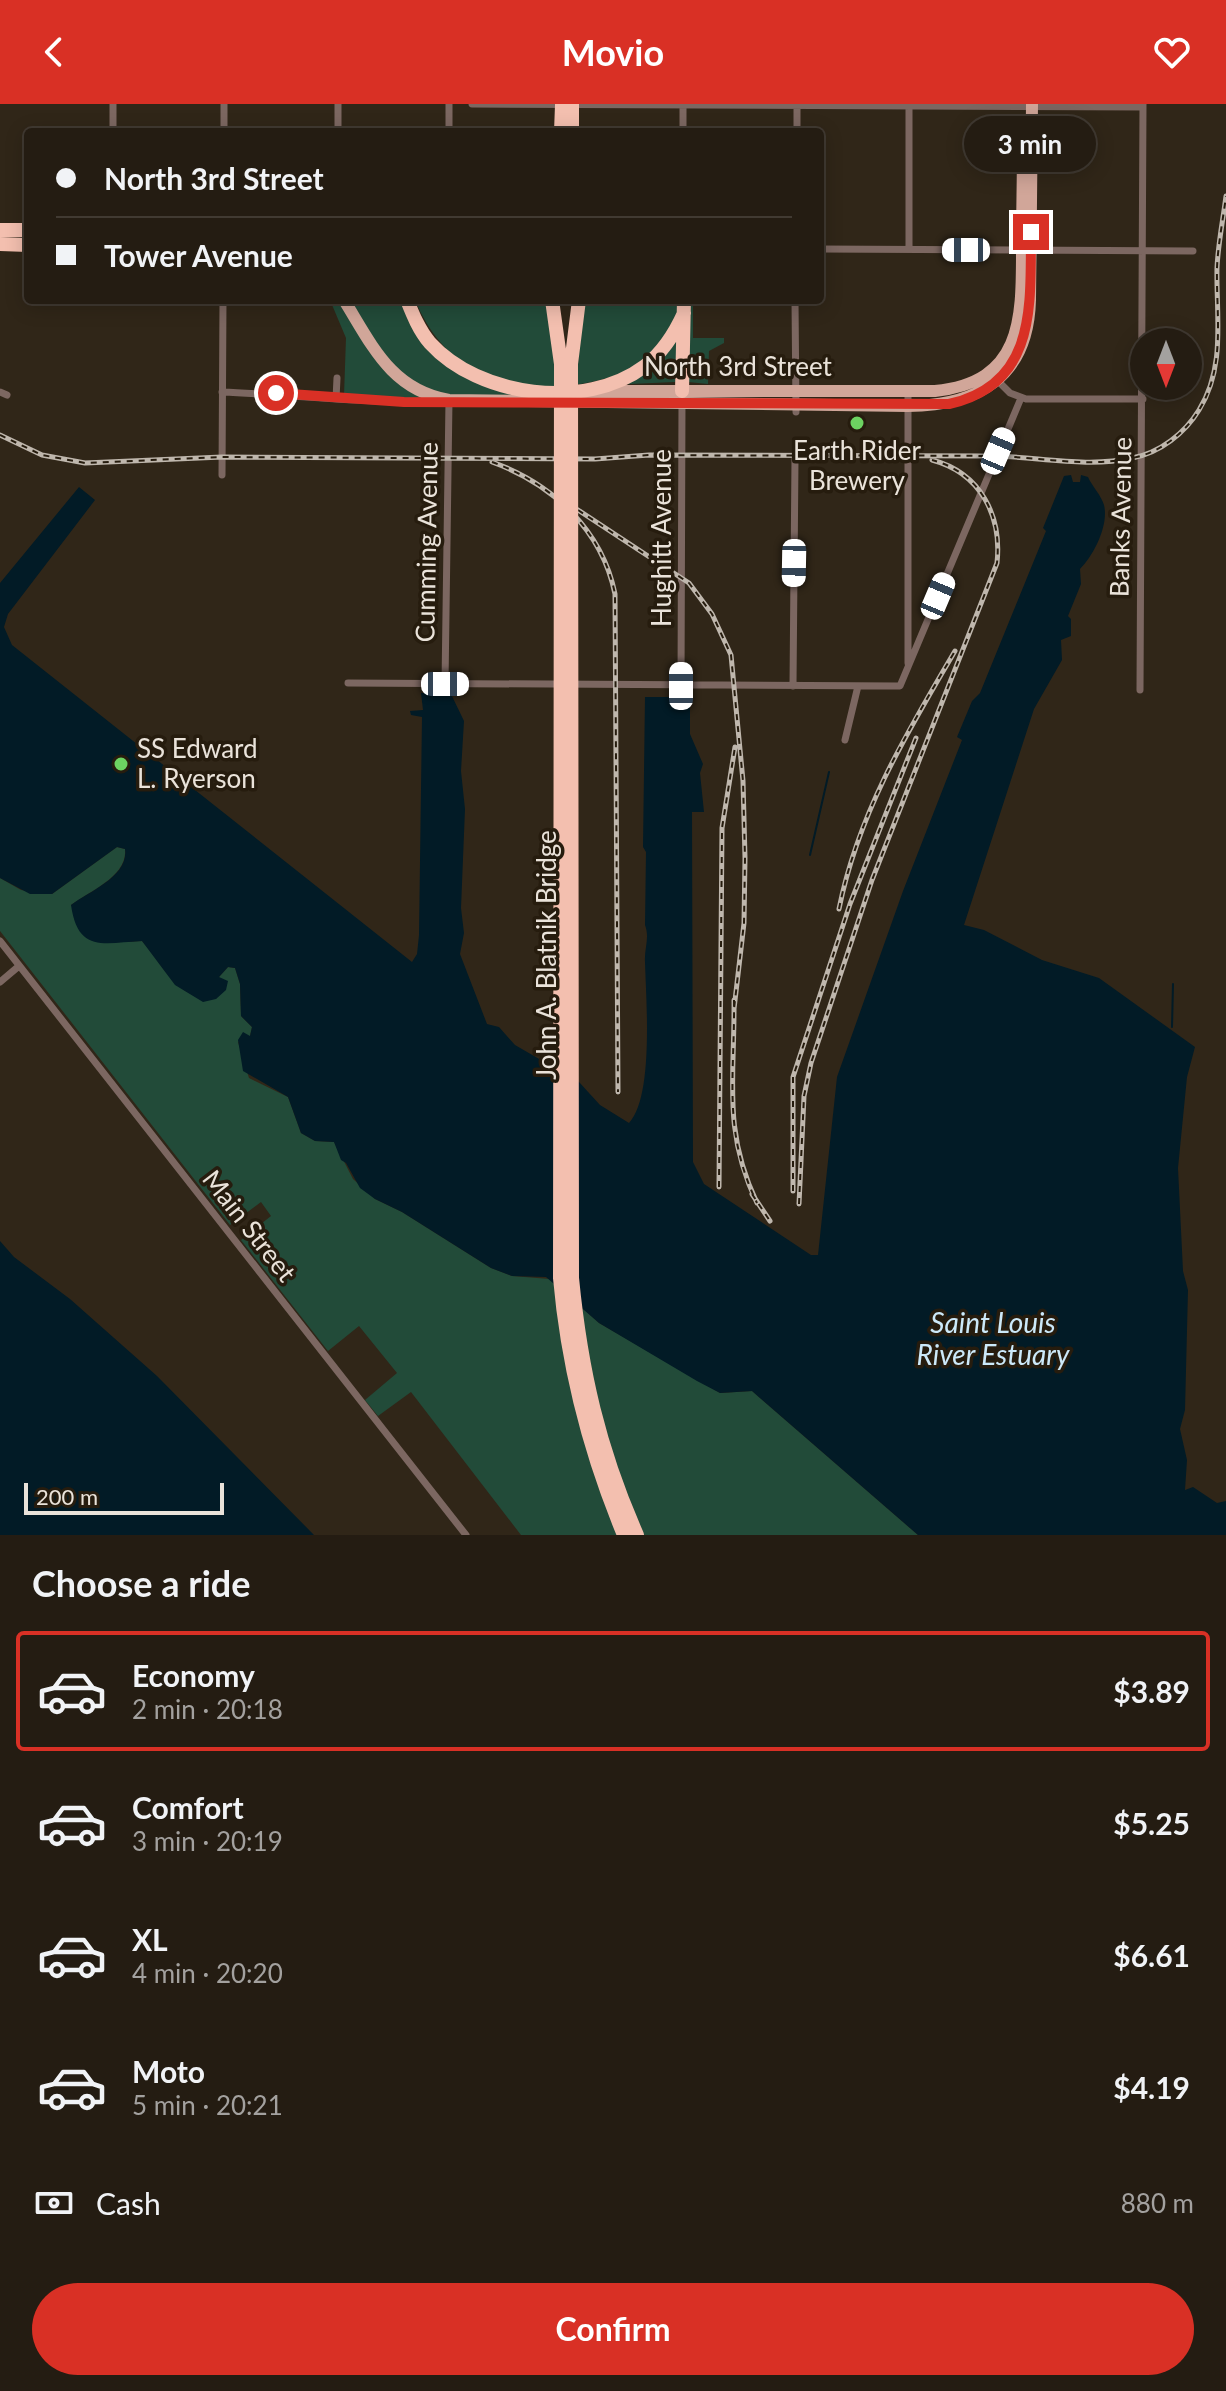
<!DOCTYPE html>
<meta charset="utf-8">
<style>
:root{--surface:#241c12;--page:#2c251b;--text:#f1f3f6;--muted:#a3a19f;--line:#413a32;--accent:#d93025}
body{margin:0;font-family:Lato,sans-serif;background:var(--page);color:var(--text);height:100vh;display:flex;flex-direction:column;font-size:30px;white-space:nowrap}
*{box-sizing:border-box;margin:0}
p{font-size:26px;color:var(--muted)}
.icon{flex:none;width:44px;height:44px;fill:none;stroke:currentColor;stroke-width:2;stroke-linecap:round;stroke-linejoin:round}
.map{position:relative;height:1431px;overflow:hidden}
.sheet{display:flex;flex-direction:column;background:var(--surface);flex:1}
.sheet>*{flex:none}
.guide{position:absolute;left:24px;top:24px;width:800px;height:176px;border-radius:8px;box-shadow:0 4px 20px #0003,0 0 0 2px var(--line);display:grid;align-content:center;height:176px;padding:0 32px;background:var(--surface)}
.needle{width:52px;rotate:180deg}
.controls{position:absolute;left:1130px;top:224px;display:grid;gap:16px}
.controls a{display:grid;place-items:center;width:72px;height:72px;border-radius:50%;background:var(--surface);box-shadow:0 4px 20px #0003,0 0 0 2px var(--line);font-size:40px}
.scale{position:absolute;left:24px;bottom:20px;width:200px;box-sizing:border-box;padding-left:8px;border:4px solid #eae3da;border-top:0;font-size:22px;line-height:28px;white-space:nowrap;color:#eae3da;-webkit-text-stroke:6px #261c0e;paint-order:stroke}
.end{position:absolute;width:36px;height:36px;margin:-18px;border:10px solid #d93025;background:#fff;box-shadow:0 0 0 4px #fff}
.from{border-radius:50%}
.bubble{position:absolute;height:56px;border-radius:28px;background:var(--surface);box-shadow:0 4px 20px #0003,0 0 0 2px var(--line);font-size:26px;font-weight:700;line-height:56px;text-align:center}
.car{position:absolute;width:24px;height:48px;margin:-24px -12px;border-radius:10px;box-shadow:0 0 6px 2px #0007;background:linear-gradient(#fff 24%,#345 0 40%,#fff 0 76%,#345 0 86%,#fff 0)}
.guide b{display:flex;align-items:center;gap:28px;height:76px;font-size:30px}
.guide b+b{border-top:2px solid var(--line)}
.guide i{width:20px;height:20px;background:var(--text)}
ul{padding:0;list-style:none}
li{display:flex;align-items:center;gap:24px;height:120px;margin:0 16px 12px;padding:0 16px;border:4px solid transparent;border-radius:8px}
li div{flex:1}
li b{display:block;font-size:30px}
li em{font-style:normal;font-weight:700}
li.on{border-color:var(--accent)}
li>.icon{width:72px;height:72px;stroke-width:1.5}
h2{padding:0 32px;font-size:36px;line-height:96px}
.pay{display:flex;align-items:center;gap:20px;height:88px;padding:0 32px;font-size:30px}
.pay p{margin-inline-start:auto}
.primary-button{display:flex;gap:16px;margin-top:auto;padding:16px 32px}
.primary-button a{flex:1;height:92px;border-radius:48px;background:var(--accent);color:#fff;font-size:32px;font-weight:700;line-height:92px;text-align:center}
header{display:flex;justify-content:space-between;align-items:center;height:104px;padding:0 32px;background:var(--accent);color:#fff;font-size:36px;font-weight:700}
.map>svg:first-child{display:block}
.green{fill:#224b39}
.water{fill:#021b26}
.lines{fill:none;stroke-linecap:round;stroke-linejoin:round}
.stream{stroke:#021b26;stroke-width:2}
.street{stroke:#7c6761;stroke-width:7}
.primary{stroke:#d1a699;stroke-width:12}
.highway{stroke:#f3bfaf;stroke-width:14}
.rail-casing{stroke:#bfb7ad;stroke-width:5}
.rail{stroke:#261c0e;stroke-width:2;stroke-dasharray:6;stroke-linecap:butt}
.highway-bridge{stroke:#f3bfaf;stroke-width:14}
.route{stroke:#d93025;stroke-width:10}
.poi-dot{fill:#6dd361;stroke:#261c0e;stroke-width:3}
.labels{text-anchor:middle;stroke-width:7;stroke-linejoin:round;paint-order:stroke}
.street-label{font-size:26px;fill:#eae3da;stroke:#261c0e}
.poi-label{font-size:26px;fill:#eae3da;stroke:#261c0e}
.water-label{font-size:28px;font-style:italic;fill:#cce9f9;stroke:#261c0e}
</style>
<header><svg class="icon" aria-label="back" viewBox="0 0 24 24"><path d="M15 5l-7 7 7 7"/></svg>Movio<svg class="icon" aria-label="heart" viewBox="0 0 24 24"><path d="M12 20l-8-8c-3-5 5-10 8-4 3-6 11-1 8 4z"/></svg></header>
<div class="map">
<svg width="1226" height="1431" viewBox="0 0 1226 1431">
<rect width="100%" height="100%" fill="#302618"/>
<path class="green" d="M330,196H339C362,236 380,274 424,295L344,291L346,234Z
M349,196H403C452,264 452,284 541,291C495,292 427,304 393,264C376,244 363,218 349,196Z
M415,196H548L556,260H578L583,196H680V201C675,213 670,230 662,240C627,286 527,293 478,268C448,253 428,227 415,196Z
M686,196H693V234H724V239L709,247L708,280L688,278Z
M681,222L675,278L608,281L625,276Z
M117,743L125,745C128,772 90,787 71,801L101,839L142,837C165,863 175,895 216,895L219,873L228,863L235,864L240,880L241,912L252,923L250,932L238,938L249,974L288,993L301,1029L315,1037L334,1038L353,1075L375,1095L402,1108L491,1164L512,1172L550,1175L599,1219L720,1289L752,1287L918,1431H521L411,1288L378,1312L365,1296L397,1269L359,1222L328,1247L241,1136L271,1112L261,1098L230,1121L0,827V774L21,786L52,790Z"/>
<path class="water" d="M1071,371L1073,378H1080L1081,371L1088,373C1092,382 1101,391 1104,401C1109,421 1094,451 1080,465L1081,480L1068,512L1071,515V532L1061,536L1062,556L1034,605L964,821L984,826L1042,856L1099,874L1195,943L1187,973L1178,1064L1183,1167L1188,1186L1185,1306L1180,1325L1187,1356L1185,1386L1193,1383L1217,1399L1226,1397V1431H918L752,1287L720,1289L697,1277L599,1219L546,1173L512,1172L491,1164L402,1108L375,1095L360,1084L346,1059L341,1056L334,1038L315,1037L301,1029L288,993L243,967L238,936L243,928L250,932L252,923L241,912L240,880L235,864L228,863L219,873L228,877L226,886L216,895L203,898L175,881L142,837C103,839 78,849 71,801C90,787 129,772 125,745L117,743L52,790H30L0,774V479L79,383L95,396L8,510L4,523L12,541L412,858L417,850L419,831L422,613L411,611L410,607L423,606L421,589L451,590L464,617L461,667L465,705L461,804L464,829L460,850L487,920L499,923L515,941L579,978L600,1001L629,1019C654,993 646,894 645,858C644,845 650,834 645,821L646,748L643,743L645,593H690V630L703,660L700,669L704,708H692L693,1058L704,1080L811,1151H818L837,973L903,787L962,636L957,633L972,597L980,589L1046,427L1043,424L1064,372Z
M0,1137L14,1153L70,1195L157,1272L314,1431H0Z"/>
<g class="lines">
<path class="stream" d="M810,751L829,668
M1172,923L1173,880"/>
<path class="street" d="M449,0V28
M472,0L1143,3
M113,28V0
M224,28V0
M338,28V0
M683,28V0
M797,28V2
M820,145L1193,147
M909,145V3
M795,196L796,308
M996,275L1010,289L1026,295H1143
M0,288L7,291
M222,288C298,291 373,301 449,296L445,580
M336,295L337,274
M222,371L223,196
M908,559V286
M348,579L900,582L1021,294
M681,582L682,296
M793,582L795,355
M1140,586L1143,0
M845,636L858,582
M0,837L466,1431
M0,878L19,862"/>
<path class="primary" d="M344,196C372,241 391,286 449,296L908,302C978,302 1028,273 1030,196L1032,0
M595,287H935C1023,278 1022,215 1022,145C1022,109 1023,74 1023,39"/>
<path class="highway" d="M561,28L562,1
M572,28V1
M0,126H28
M0,140L28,141
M407,196C413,211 419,226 430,239C479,293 585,307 645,262C663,248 675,229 684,209
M552,196L561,260
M571,260L579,196
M682,287L684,196"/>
<defs>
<path id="rail" d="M0,331L42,351L85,359L222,353L595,355L649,351C764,352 879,351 994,352C1039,353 1088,364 1132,354C1160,349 1185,329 1199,306C1226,263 1216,212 1217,164C1218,140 1223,116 1226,92
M492,358C553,380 602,426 615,490L618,988
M578,406L689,479L712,510L731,551L743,677L745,754L744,819L734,905
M839,805C858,710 906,630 955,547
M734,896C735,973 722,1026 757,1099
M719,1083L722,724L735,643
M793,1087V973L850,800L916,634
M752,1090L770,1117
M799,1100L804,992L811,959L872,776L997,459C1002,412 981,369 932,356"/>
</defs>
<use href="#rail" class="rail-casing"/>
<use href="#rail" class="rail"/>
<path class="highway-bridge" d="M561,260L560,1174C568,1265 589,1347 624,1431
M571,260L572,1174C581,1267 599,1345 637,1431"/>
</g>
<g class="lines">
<path class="route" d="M276,289L404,298L949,300C1038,280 1030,200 1031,128"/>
</g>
<g class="poi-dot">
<circle cx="857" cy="319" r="8"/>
<circle cx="121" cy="660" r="8"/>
</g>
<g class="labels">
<g class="street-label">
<text x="738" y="272">North 3rd Street</text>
<text transform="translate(1121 413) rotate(-89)" y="9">Banks Avenue</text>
<text transform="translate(662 434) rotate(-90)" y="9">Hughitt Avenue</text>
<text transform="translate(427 438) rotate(-89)" y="9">Cumming Avenue</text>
<text transform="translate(547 851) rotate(-90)" y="9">John A. Blatnik Bridge</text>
<text transform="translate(249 1122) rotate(52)" y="9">Main Street</text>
</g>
<g class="poi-label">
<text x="857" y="356">Earth Rider<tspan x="857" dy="30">Brewery</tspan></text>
<text x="137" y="654" text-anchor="start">SS Edward<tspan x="137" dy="30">L. Ryerson</tspan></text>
</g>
<g class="water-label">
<text x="993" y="1229">Saint Louis<tspan x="993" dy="32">River Estuary</tspan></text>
</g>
</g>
</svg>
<div class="controls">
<a><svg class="needle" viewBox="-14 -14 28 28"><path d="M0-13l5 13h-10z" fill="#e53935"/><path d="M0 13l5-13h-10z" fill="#a3a19f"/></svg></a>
</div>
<div class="scale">200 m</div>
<i class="end from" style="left:276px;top:289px"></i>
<i class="end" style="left:1031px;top:128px"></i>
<div class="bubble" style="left:964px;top:12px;width:132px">3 min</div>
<i class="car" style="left:966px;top:146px;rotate:270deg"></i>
<i class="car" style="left:998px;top:347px;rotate:23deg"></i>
<i class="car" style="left:794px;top:459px;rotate:181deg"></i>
<i class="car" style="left:938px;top:492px;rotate:23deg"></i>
<i class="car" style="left:445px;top:580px;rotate:90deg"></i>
<i class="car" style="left:681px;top:582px;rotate:0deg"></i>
<div class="guide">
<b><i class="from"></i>North 3rd Street</b>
<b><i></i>Tower Avenue</b>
</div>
</div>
<section class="sheet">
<h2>Choose a ride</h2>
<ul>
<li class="on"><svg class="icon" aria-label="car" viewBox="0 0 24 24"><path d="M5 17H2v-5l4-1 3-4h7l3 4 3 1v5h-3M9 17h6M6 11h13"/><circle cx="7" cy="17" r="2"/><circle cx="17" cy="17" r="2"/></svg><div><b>Economy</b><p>2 min · 20:18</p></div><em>$3.89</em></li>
<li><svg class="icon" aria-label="car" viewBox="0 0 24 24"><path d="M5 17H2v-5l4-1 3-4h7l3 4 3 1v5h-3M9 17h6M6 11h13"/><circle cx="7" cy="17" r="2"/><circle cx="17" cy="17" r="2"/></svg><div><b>Comfort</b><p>3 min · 20:19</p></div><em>$5.25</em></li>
<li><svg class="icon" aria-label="car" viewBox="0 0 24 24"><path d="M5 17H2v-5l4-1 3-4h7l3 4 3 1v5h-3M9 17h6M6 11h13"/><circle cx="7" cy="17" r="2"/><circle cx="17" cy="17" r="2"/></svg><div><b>XL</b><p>4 min · 20:20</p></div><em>$6.61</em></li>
<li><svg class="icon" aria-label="car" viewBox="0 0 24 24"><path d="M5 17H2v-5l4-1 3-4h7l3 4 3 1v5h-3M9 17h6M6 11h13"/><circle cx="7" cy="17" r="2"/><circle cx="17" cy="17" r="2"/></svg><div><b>Moto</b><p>5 min · 20:21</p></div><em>$4.19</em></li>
</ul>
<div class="pay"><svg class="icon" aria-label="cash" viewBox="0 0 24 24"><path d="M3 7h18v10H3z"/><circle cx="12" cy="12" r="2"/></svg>Cash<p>880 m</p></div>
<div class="primary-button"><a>Confirm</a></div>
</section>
